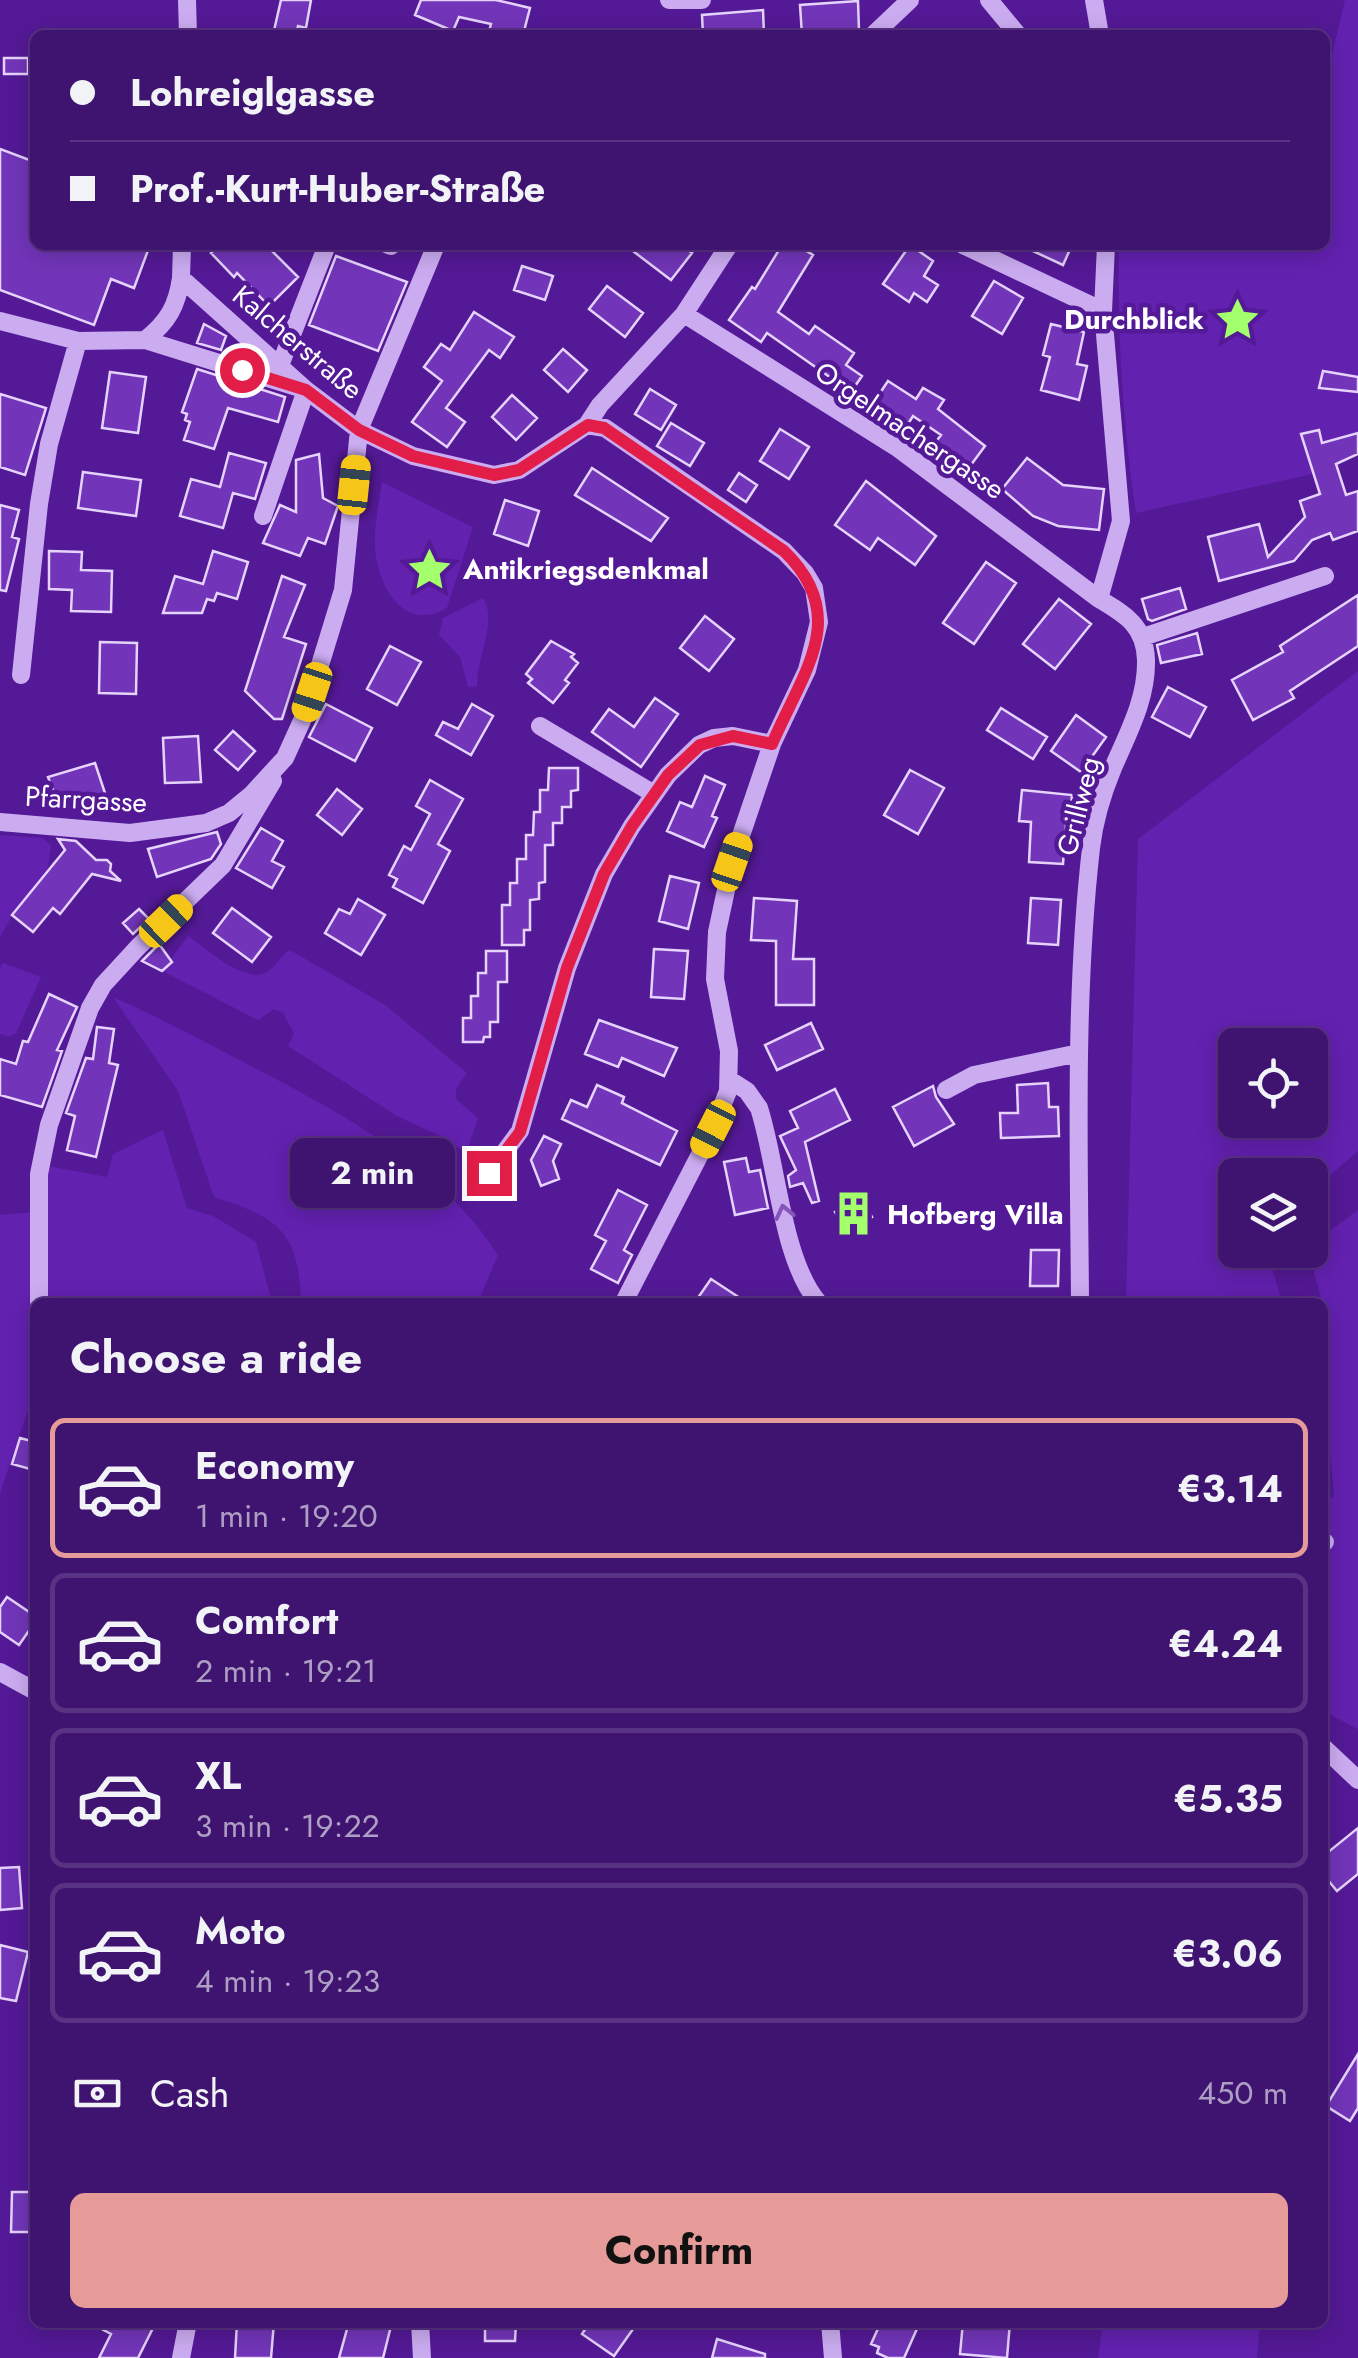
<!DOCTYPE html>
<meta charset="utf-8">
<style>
:root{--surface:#3f1370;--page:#4a2078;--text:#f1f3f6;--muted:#ad9ec3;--line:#583283;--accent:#e69b98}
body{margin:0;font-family:Jost,sans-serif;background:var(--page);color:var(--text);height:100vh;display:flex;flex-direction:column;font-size:38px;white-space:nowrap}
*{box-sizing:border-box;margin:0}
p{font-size:32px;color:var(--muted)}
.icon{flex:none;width:55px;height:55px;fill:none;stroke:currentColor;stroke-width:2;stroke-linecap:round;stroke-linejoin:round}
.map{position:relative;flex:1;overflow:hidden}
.drawer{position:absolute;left:30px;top:1298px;width:1298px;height:1030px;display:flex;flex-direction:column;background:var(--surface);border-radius:15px;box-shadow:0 5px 25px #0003,0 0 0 2px var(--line)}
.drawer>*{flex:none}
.banner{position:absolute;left:30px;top:30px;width:1300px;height:220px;border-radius:15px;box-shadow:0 5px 25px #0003,0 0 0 2px var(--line);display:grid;align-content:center;height:220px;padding:0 40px;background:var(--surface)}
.tools{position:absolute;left:1218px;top:1028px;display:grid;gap:20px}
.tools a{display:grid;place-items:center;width:110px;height:110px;border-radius:15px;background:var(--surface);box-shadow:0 5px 25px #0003,0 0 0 2px var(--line);font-size:50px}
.end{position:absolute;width:45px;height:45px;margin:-22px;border:12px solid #e11d48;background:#fff;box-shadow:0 0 0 5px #fff}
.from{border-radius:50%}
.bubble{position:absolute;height:70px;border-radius:15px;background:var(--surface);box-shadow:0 5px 25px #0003,0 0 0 2px var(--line);font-size:32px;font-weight:700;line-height:70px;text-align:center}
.car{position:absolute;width:30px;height:60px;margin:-30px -15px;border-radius:12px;box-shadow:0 0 8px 2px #0007;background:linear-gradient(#f5c518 24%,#345 0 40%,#f5c518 0 76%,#345 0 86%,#f5c518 0)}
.banner b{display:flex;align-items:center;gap:35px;height:95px;font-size:38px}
.banner b+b{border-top:2px solid var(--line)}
.banner i{width:25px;height:25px;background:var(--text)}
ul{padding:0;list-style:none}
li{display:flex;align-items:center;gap:30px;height:140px;margin:0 20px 15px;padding:0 20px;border:5px solid var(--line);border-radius:15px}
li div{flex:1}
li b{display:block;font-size:38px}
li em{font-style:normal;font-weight:700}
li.selected{border-color:var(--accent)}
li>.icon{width:90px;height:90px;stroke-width:1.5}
h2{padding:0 40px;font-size:45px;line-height:120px}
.pay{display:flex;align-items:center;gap:25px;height:110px;padding:0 40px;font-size:38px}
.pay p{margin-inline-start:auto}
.button{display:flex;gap:20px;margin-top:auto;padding:20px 40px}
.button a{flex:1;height:115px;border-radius:15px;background:var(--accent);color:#111;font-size:40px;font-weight:700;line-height:115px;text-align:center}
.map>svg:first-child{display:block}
.green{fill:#6321b0;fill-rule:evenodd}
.building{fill:#7235b9;stroke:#e5d3fb;stroke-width:2.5}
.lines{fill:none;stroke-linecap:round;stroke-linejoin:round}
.minor{stroke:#cbacf1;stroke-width:18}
.oneway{stroke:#8454ba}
.route{stroke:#e11d48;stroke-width:12}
.labels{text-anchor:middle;stroke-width:9;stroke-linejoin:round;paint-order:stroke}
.poi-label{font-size:28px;font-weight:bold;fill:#fff;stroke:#541996;text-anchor:start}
.street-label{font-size:28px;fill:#fff;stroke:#541996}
</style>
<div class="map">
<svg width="1358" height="2358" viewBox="0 0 1358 2358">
<rect width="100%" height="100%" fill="#541996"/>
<path class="green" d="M1345,0H1358V454L1313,474L1136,513C1123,426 1117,333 1119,245H1325V84Z
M382,482L473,527L447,608C403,634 376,584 375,545C374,524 379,503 382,482Z
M483,598C498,621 476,660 477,686L468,687L460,657L439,635L443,618Z
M1358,671V1151L1310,1193V1175H1235V1250H1275L1271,1264L1282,1302H1126L1138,839ZM1235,1045H1310V1120H1235Z
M0,835L43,838L51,846L47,872L13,914L0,937Z
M188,936C205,948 246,985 267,972C276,967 280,955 290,950L385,1005L467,1073L456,1089V1099L478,1118L466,1153L442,1137L397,1116L288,1046L294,1033L283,1013L274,1009L258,1020L162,971Z
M3,963L41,977L16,1033L10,1037L0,1034V968Z
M113,997C160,1018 205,1042 251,1066C343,1114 441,1166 498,1255L478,1302H301C299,1232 278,1217 214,1197L178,1091Z
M163,1130L187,1208L213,1216L256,1242L272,1302H48V1166L107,1177L113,1154Z
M1358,1210V1729L1323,1711V1504L1334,1496L1322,1371L1323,1324L1327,1320L1314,1273L1327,1233Z
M35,1212V1399L30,1404L0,1493V1215Z
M1103,2323H1260L1257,2358H1098Z"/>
<path class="building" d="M281,0H311L306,28L298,26L296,35H273Z
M421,0H496L530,8L523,35H488L491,24L459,17L453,31L415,15Z
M858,1L859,31L802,35L800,5Z
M763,10L764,35H703L702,15Z
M4,58H28V74H4Z
M0,149L35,162V245H150L134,288L111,279L94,325L0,290Z
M219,245H266L298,277L269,306L237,273L234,277L211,253Z
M625,245H681L692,253L671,280Z
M782,245H797L813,255L778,312L809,334L815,326L854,353L846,365L862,376L851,392L767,333L761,342L729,320L752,287L755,289Z
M910,245L933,261L924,276L938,285L927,302L914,293L909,302L883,284Z
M1020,245H1072L1063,265Z
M336,256L407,282L378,351L309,325Z
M522,266L553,276L545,300L514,290Z
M994,281L1023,298L1002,334L972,316Z
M607,286L643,313L625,337L589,309Z
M474,312L514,337L500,358L489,350L446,408L465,422L447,447L412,422L442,381L424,367L441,344L450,350Z
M204,324L226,336L221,350L197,343Z
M1051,324L1084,332L1077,364L1087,366L1079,400L1041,390L1050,357L1043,355Z
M563,349L587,370L568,392L544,370Z
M197,369L285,397L278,422L228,408L214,449L184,440L190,422L185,420L187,414L182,412Z
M1323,371L1358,377V392L1319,388Z
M110,372L146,377L138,433L102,428Z
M888,381L916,399L923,388L944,400L938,409L985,446L965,473L932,447L941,435L913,416L908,424L874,402Z
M650,389L676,405L661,430L635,414Z
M0,394L46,408L25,475L0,467Z
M512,395L537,418L516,440L492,417Z
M671,423L704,443L690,466L657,446Z
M780,429L809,447L789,479L760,461Z
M1319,430L1322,443L1358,433V454L1336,464L1346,495L1358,491V531L1333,540L1330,533L1312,540L1294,561L1219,581L1208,537L1259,524L1268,557L1305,517L1300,501L1320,494L1301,434Z
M229,453L266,463L255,499L233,493L223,528L180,516L191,479L220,487Z
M319,454L323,498L338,506L325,544L308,538L300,556L263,543L280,505L296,512V460Z
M1027,458L1063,485L1104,489L1099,530L1058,526L1033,516L1002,489Z
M592,468L668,518L651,541L575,495Z
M83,472L141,480L136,516L78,508Z
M739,473L757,485L746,502L728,490Z
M866,481L936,536L915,565L878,538L870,550L835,525Z
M505,500L539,511L528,546L494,534Z
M0,505L19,510L12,537L19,539L6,591L0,590Z
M49,551L82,552L81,570L112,571L111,612L71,611L72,590L49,589Z
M213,551L248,562L237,599L217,593L214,601L207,599L202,613H163L175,576L203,584Z
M986,562L1016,583L974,644L943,623Z
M282,576L305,585L284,637L306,644L282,719H274L245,691Z
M1180,588L1186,609L1152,621L1148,619L1142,599Z
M1358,595V646L1290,691L1294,698L1253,720L1232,680L1283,652L1280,646Z
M1059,599L1091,624L1055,669L1023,644Z
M705,616L734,639L709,671L680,648Z
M1197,633L1202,654L1161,663L1157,645Z
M551,641L574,654L571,657L578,663L565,680L569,683L553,703L528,683L532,679L526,674Z
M100,642L137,643L136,694L99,693Z
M390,646L421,662L397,705L367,689Z
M1168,687L1206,707L1190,737L1152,717Z
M655,698L678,714L641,767L592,732L609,709L634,727Z
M326,704L372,728L355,761L309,737Z
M472,704L493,716L471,755L436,735L443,722L458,729Z
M1001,708L1047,737L1033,759L987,730Z
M1076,715L1106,737L1081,772L1051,751Z
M233,731L255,751L238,770L215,750Z
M198,736L201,782L165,783L163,738Z
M95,763L105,793L60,809L48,777Z
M549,768H578V790L571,791V807H562V823H553V845H545V882L539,883V899L530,900V930H524V945H502V905H510V883H517V859H526V835H533L534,812H540V790H548Z
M910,770L944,788L918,834L884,815Z
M705,776L725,785L712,816L717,818L704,847L667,831L680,802L692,807Z
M430,780L463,799L438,844L450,851L423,903L393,887L397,879L389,875L404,846L411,850L430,814L416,806Z
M337,789L362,809L342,835L317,815Z
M1022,790L1072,795L1069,826L1066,825L1063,864L1029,862L1031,822L1019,821Z
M261,828L283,841L272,861L284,867L272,888L236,868Z
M217,832L221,844L211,859L157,877L148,849Z
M58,839L76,841L96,860H107L111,864L110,871L121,881L92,874L60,914L53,908L33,932L12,915L65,850Z
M670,876L699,883L688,929L659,921Z
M754,898L797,901L793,959H814V1005H776V941L751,940Z
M1031,898L1061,900L1058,945L1028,943Z
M358,899L385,915L361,955L325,933L339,909L350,914Z
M232,908L271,937L252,962L213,933Z
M139,909L149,919L133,934L123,923Z
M159,944L172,962L162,971L142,961Z
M654,949L688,951L684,999L651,997Z
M486,951H507V982H498V1022H490V1037H484L483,1042H463V1018H471V996H478V973H486Z
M49,994L77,1007L57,1050L62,1051L42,1107L0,1095V1059L16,1064L23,1041L28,1042Z
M599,1020L677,1048L664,1076L622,1058L618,1067L585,1054Z
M811,1023L823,1049L777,1070L765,1045Z
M97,1027L114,1029L109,1063L118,1065L96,1157L67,1150L75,1116L66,1113L86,1058L93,1059Z
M1048,1083L1049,1107H1058L1059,1136L1001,1138L1000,1113H1018L1017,1085Z
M597,1085L624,1097L622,1103L677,1131L660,1165L562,1119L571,1100L587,1107Z
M933,1086L936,1097L954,1124L914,1146L893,1107Z
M835,1089L850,1120L805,1142L819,1201L812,1203L803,1183L790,1187L788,1176L796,1170L780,1136L798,1128L790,1111Z
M544,1136L561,1144L553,1161L559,1179L541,1186L531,1160Z
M746,1158L749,1172L760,1170L768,1208L735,1215L724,1162Z
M618,1190L647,1205L624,1250L632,1255L618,1283L591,1269L606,1241L595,1235Z
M861,1197L872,1217L847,1232L835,1212Z
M1031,1250H1059L1058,1286H1030Z
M711,1279L746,1302H695Z
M20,1438L35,1442L30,1469L12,1464Z
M7,1597L35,1616V1622L19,1645L0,1632V1607Z
M1358,1828V1874L1337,1891L1322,1873V1857Z
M19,1867L22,1908L0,1910V1868Z
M0,1945L28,1952L16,2001L0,1998Z
M1358,2054V2108L1350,2121L1326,2106Z
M12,2192H35V2232H11Z
M88,2322H156L138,2358H99L111,2334Z
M237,2322H274L271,2358H235Z
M349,2322H392L383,2358H339Z
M485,2322H516L515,2341H485Z
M590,2322H638L614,2356L582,2334Z
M881,2322H920L904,2358H888L877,2353L879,2347L871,2344Z
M963,2322H1010L1007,2358L960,2354Z
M717,2339L765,2354V2358H712Z"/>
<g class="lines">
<path class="minor" d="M187,0L188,35
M669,0H702
M989,0L1018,35
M1094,0L1100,35
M873,35L910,0
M182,245L181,278L306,390L359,430L413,456L494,475L519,470L587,425L600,405L684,314L729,245
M388,245L391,246
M963,245L1103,311
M684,314L899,449L1099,599C1126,615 1145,626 1146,660C1147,699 1128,733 1113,768C1103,792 1094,822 1091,848C1074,998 1079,1152 1080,1302
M0,321L78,341L145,340L306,390L263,516
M145,340C168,322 177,306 181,278
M279,368L327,245
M587,425L605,428L784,551L805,573L814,588L819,622L807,670L772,744L732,862L717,932L715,979L729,1051L728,1091L713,1129L624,1302
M1099,599L1121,521L1103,311L1106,245
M1143,637L1325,576
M21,675L39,504L49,444L78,341
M540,726L654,794
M0,822L130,833L206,823L229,813L251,795L285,758L305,714L343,590L359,430L436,245
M730,1080L747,1091L759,1108C777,1163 782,1260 818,1302
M946,1090L974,1075L1079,1053
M489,1173L520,1131L567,968L604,874L632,826L668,775L699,745L714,738L733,736L772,744
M39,1302V1174L49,1125L90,1008L103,985L138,947L223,865L273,781
M1322,1542H1325
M0,1672L35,1691
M1322,1746L1358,1780
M420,2322L422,2358
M830,2322L833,2358
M181,2358L188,2322"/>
</g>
<defs><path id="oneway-chevron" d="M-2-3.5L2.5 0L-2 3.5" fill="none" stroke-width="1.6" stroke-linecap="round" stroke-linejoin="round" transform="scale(2.5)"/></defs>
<use class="oneway" href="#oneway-chevron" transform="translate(784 1212) rotate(-103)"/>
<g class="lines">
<path class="route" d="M242,370L306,390L359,430L413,456L494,475L519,470L588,425L604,428L784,551C852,617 802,673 772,744L733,736L700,745L668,775L632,826L604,874L567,968L520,1132L489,1173"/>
</g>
<defs>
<symbol id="sight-bare" viewBox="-9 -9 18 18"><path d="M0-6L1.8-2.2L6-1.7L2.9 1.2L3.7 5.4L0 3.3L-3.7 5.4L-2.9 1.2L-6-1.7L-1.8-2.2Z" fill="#a3ff6b" stroke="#541996" stroke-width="2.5" paint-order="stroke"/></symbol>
<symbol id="building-bare" viewBox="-9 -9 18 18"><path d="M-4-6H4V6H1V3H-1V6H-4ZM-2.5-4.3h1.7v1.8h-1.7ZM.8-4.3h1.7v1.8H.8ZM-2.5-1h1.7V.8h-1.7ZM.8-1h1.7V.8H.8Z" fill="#a3ff6b" stroke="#541996" stroke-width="2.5" paint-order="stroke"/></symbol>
</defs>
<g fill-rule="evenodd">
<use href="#sight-bare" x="1206" y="288" width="63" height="63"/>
<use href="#sight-bare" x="398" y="538" width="63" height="63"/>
<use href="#building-bare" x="822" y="1182" width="63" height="63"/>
</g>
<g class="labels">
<g class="poi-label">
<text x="1204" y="329" text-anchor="end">Durchblick</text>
<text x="463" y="579">Antikriegsdenkmal</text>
<text x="887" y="1224">Hofberg Villa</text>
</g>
<g class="street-label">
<text transform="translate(298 342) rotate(40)" y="10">Kalcherstraße</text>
<text transform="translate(910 430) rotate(34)" y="10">Orgelmachergasse</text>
<text transform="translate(86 799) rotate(3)" y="10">Pfarrgasse</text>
<text transform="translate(1078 806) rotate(-76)" y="10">Grillweg</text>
</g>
</g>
</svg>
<div class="tools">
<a><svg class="icon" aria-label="locate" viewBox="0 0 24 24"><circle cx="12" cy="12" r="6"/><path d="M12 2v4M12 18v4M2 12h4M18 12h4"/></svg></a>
<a><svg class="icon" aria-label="layers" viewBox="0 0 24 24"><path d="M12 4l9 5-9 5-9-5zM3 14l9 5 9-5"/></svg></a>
</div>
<i class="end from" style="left:242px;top:370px"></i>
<i class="end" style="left:489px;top:1173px"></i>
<div class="bubble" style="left:290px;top:1138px;width:165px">2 min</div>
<i class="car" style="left:354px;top:485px;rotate:6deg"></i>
<i class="car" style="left:312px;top:692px;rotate:198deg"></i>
<i class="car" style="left:732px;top:862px;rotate:19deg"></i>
<i class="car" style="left:166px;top:921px;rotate:46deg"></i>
<i class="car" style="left:713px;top:1129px;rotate:207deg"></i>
<div class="banner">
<b><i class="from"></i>Lohreiglgasse</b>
<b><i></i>Prof.-Kurt-Huber-Straße</b>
</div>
<section class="drawer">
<h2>Choose a ride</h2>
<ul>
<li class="selected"><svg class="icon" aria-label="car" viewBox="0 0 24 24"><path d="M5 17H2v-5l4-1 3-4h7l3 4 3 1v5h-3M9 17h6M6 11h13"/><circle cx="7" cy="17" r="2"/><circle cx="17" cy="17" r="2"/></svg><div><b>Economy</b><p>1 min · 19:20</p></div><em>€3.14</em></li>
<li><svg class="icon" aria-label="car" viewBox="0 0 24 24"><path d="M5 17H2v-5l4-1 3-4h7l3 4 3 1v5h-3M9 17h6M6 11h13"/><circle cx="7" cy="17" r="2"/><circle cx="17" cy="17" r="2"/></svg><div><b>Comfort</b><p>2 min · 19:21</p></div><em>€4.24</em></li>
<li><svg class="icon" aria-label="car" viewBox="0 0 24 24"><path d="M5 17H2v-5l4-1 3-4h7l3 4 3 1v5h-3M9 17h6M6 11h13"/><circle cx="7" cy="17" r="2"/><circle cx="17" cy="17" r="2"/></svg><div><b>XL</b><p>3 min · 19:22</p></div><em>€5.35</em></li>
<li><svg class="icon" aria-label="car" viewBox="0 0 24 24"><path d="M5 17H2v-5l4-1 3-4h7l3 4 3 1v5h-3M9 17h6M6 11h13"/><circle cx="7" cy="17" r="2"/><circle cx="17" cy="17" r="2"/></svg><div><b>Moto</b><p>4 min · 19:23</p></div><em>€3.06</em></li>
</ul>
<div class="pay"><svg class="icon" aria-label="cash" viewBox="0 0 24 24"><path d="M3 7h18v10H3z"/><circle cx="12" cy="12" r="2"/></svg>Cash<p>450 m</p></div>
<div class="button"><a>Confirm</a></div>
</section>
</div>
